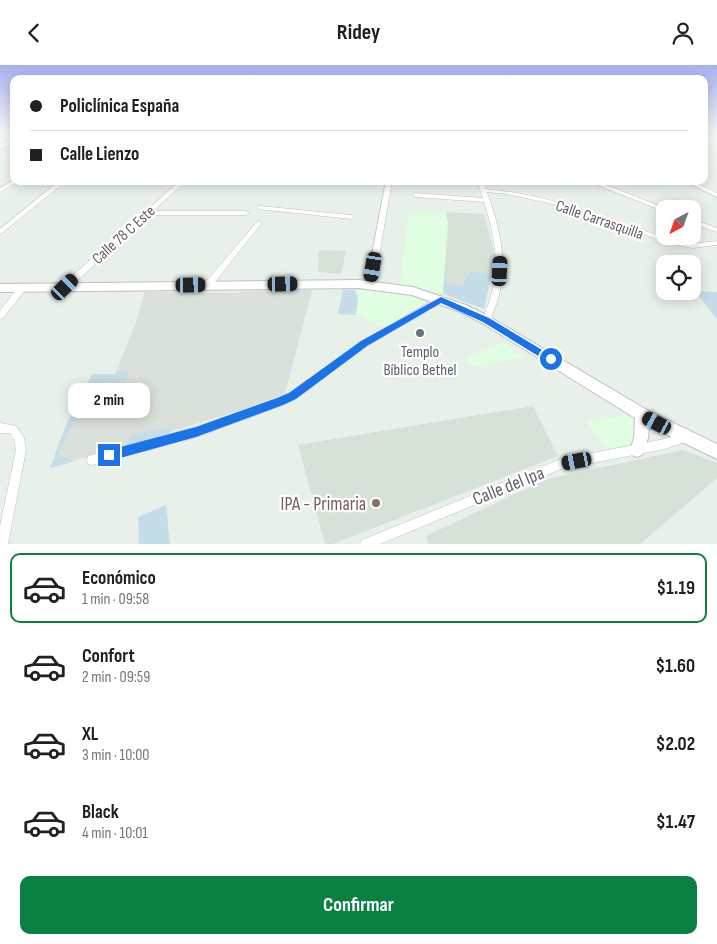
<!DOCTYPE html>
<html lang="es">
<meta charset="utf-8">
<style>
:root{--surface:#fff;--page:#f6f6f6;--text:#202124;--muted:#757577;--line:#e0e0e0;--accent:#0b8043}
body{margin:0;font-family:"Sofia Sans Condensed",sans-serif;background:var(--page);color:var(--text);height:100vh;display:flex;flex-direction:column;font-size:19px;white-space:nowrap}
*{box-sizing:border-box;margin:0}
p{font-size:16px;color:var(--muted)}
.icon{flex:none;width:28px;height:28px;fill:none;stroke:currentColor;stroke-width:2;stroke-linecap:round;stroke-linejoin:round}
.map{position:relative;height:479px;overflow:hidden}
.panel{display:flex;flex-direction:column;background:var(--surface);flex:1}
.panel>*{flex:none}
.guide{position:absolute;left:10px;top:10px;width:698px;height:110px;border-radius:10px;box-shadow:0 2px 12px #0003;display:grid;align-content:center;height:110px;padding:0 20px;background:var(--surface)}
.needle{width:32px;rotate:221deg}
.tools{position:absolute;left:656px;top:135px;display:grid;gap:10px}
.tools a{display:grid;place-items:center;width:45px;height:45px;border-radius:10px;background:var(--surface);box-shadow:0 2px 12px #0003;font-size:25px}
.end{position:absolute;width:22px;height:22px;margin:-11px;border:6px solid #1a73e8;background:#fff;box-shadow:0 0 0 2px #fff}
.from{border-radius:50%}
.bubble{position:absolute;height:35px;border-radius:10px;background:var(--surface);box-shadow:0 2px 12px #0003;font-size:16px;font-weight:700;line-height:35px;text-align:center}
.car{position:absolute;width:15px;height:30px;margin:-15px -8px;border-radius:6px;box-shadow:0 0 4px 1px #0007;background:linear-gradient(#222 24%,#8ab4d8 0 40%,#222 0 76%,#8ab4d8 0 86%,#222 0)}
.guide b{display:flex;align-items:center;gap:18px;height:48px;font-size:19px}
.guide b+b{border-top:1px solid var(--line)}
.guide i{width:12px;height:12px;background:var(--text)}
ul{padding:9px 0 0;list-style:none}
li{display:flex;align-items:center;gap:15px;height:70px;margin:0 10px 8px;padding:0 10px;border:2px solid transparent;border-radius:10px}
li div{flex:1}
li b{display:block;font-size:19px}
li em{font-style:normal;font-weight:700}
li.on{border-color:var(--accent)}
li>.icon{width:45px;height:45px;stroke-width:1.5}
.button{display:flex;gap:10px;margin-top:auto;padding:10px 20px}
.button a{flex:1;height:58px;border-radius:10px;background:var(--accent);color:#fff;font-size:20px;font-weight:700;line-height:58px;text-align:center}
header{display:flex;justify-content:space-between;align-items:center;height:65px;padding:0 20px;background:var(--surface);font-size:22px;font-weight:700}
.map>svg:first-child{display:block}
.commercial{fill:#e0fee2}
.industrial{fill:#dae0da}
.education{fill:#d6e1d7}
.green{fill:#c5dde8}
.lines{fill:none;stroke-linecap:round;stroke-linejoin:round}
.minor-casing{stroke:#c3bcc3;stroke-width:1}
.tertiary-casing{stroke:#c3bcc3;stroke-width:2}
.secondary-casing{stroke:#c4bdc5;stroke-width:2}
.minor{fill:#fff;fill-rule:evenodd}
.tertiary{fill:#fff;fill-rule:evenodd}
.secondary{fill:#fff;fill-rule:evenodd}
.route{fill:#1a73e8}
.worship-dot{fill:#6b7280;stroke:#fff;stroke-width:2}
.education-dot{fill:#8d6e63;stroke:#fff;stroke-width:2}
.labels{text-anchor:middle;stroke-width:4.5;stroke-linejoin:round;paint-order:stroke}
.street-label{font-size:16px;fill:#675f68;stroke:#fff}
.worship-label{font-size:16px;fill:#5b616d;stroke:#fff}
.near-street-label{font-size:19px;fill:#675f68;stroke:#fff}
.near-education-label{font-size:19px;fill:#785e54;stroke:#fff;text-anchor:end}
</style>
<header><svg class="icon" aria-label="back" viewBox="0 0 24 24"><path d="M15 5l-7 7 7 7"/></svg>Ridey<svg class="icon" aria-label="person" viewBox="0 0 24 24"><circle cx="12" cy="8" r="4"/><path d="M4 21q1-7 8-7t8 7"/></svg></header>
<div class="map">
<svg width="717" height="479" viewBox="0 0 717 479">
<rect width="100%" height="100%" fill="#e8f1e9"/>
<path class="commercial" d="M409,147L447,148L448,160L443,229L400,219Z
M343,225L376,226L414,232L425,237L386,262L376,261V257L366,256V251L338,249Z
M503,278L526,292L473,302L466,294Z
M627,350L637,362L636,378L607,384L587,357Z"/>
<path class="industrial" d="M312,225L285,329L245,344L50,403L92,309H115L135,260L145,227L237,228L242,226Z"/>
<path class="education" d="M446,147L484,149L495,191L485,241L443,224L448,160Z
M319,185L346,186L341,209L318,207Z
M533,341L558,391L333,479H325L298,380Z
M683,385L717,398V413L640,479H429L426,471L547,414Z"/>
<path class="green" d="M470,207L491,209L484,244L443,229L445,214H447V219L463,221L466,212L469,213Z
M343,225H355L358,233L356,250L338,249Z
M695,226L717,227V253L715,252Z
M119,306H129L125,316L93,318L57,391L75,396L50,403L65,362L92,309H115Z
M171,363L170,368L127,380L132,369Z
M166,440L170,479H139L138,452Z"/>
<g class="lines">
<defs>
<path id="minor" d="M715,68H717V81L715,80L712,73Z
M14,115V116H19L0,127V123Z
M59,116H66L2,168L0,169V164Z
M180,116H186L153,146H246L249,148L246,150H149L68,224H62L61,222L62,220Z
M386,116H392L374,220L370,223L366,220Z
M477,116H483L485,124C552,129 610,156 673,175L692,179L717,176V180L692,183L672,179L553,139L507,129L487,127C503,172 511,212 489,257H483L482,255C502,211 498,182 484,137L415,132L412,130L415,128L483,133Z
M587,116H596L667,144H665V147L663,146Z
M684,116H692L717,128V132Z
M260,141L351,150L354,152L351,154L258,144V142Z
M692,154L717,163V167L692,158Z
M259,156L262,158L261,159L211,222H205L204,220L205,218L257,157Z
M22,220L25,221L26,223L25,225L3,253L0,254V246L19,221Z
M441,231L444,232L445,234L444,236L367,281L295,334L283,340L196,372L92,400L88,399L87,395L88,391L92,390L196,362L277,334L289,328L361,277Z
M0,358L16,361L24,373L26,385L8,479H0V461L16,385L14,375L10,368H0Z
M685,368L688,370L690,373L688,376L665,384L561,404L380,479H360L362,475L561,394L665,374Z"/>
<path id="tertiary" d="M14,73V78L0,84V80Z"/>
<path id="secondary" d="M359,215L413,222L466,240L490,252L647,345L717,379V394L649,361L648,373L642,390L637,392L632,390L630,385L634,373L635,353L482,258L458,246L412,230L359,223L0,227V219Z"/>
</defs>
<use href="#minor" class="minor-casing"/>
<use href="#tertiary" class="tertiary-casing"/>
<use href="#secondary" class="secondary-casing"/>
<use href="#minor" class="minor"/>
<use href="#tertiary" class="tertiary"/>
<use href="#secondary" class="secondary"/>
</g>
<linearGradient id="sky" x2="0" y2="1"><stop stop-color="#a8b0f1"/><stop offset="0.5" stop-color="#f5f9f5"/><stop offset="1" stop-color="#f5f9f5" stop-opacity="0"/></linearGradient>
<rect width="717" height="136" fill="url(#sky)"/>
<path class="route" d="M441,232L489,253L554,292V297H548L483,257L441,238L367,281L296,334L283,340L196,372L109,396L105,394L104,390L109,385L196,362L277,333L289,328L361,276Z"/>
<circle class="worship-dot" cx="420" cy="268" r="5"/>
<circle class="education-dot" cx="376" cy="438" r="5"/>
<g class="labels">
<g class="street-label">
<text transform="translate(600 154) rotate(19)" y="6">Calle Carrasquilla</text>
<text transform="translate(123 169) rotate(-42)" y="6">Calle 78 C Este</text>
</g>
<g class="worship-label">
<text x="420" y="292">Templo<tspan x="420" dy="18">Bíblico Bethel</tspan></text>
</g>
<g class="near-street-label">
<text transform="translate(508 420) rotate(-22)" y="7">Calle del Ipa</text>
</g>
<g class="near-education-label">
<text x="366" y="445">IPA - Primaria</text>
</g>
</g>
</svg>
<div class="tools">
<a><svg class="needle" viewBox="-14 -14 28 28"><path d="M0-13l5 13h-10z" fill="#e53935"/><path d="M0 13l5-13h-10z" fill="#757577"/></svg></a>
<a><svg class="icon" aria-label="locate" viewBox="0 0 24 24"><circle cx="12" cy="12" r="6"/><path d="M12 2v4M12 18v4M2 12h4M18 12h4"/></svg></a>
</div>
<i class="end from" style="left:551px;top:294px"></i>
<i class="end" style="left:109px;top:390px"></i>
<div class="bubble" style="left:68px;top:318px;width:82px">2 min</div>
<i class="car" style="left:373px;top:202px;rotate:190deg"></i>
<i class="car" style="left:500px;top:206px;rotate:3deg"></i>
<i class="car" style="left:283px;top:219px;rotate:89deg"></i>
<i class="car" style="left:191px;top:220px;rotate:89deg"></i>
<i class="car" style="left:65px;top:222px;rotate:46deg"></i>
<i class="car" style="left:657px;top:358px;rotate:298deg"></i>
<i class="car" style="left:577px;top:396px;rotate:259deg"></i>
<div class="guide">
<b><i class="from"></i>Policlínica España</b>
<b><i></i>Calle Lienzo</b>
</div>
</div>
<section class="panel">
<ul>
<li class="on"><svg class="icon" aria-label="car" viewBox="0 0 24 24"><path d="M5 17H2v-5l4-1 3-4h7l3 4 3 1v5h-3M9 17h6M6 11h13"/><circle cx="7" cy="17" r="2"/><circle cx="17" cy="17" r="2"/></svg><div><b>Económico</b><p>1 min · 09:58</p></div><em>$1.19</em></li>
<li><svg class="icon" aria-label="car" viewBox="0 0 24 24"><path d="M5 17H2v-5l4-1 3-4h7l3 4 3 1v5h-3M9 17h6M6 11h13"/><circle cx="7" cy="17" r="2"/><circle cx="17" cy="17" r="2"/></svg><div><b>Confort</b><p>2 min · 09:59</p></div><em>$1.60</em></li>
<li><svg class="icon" aria-label="car" viewBox="0 0 24 24"><path d="M5 17H2v-5l4-1 3-4h7l3 4 3 1v5h-3M9 17h6M6 11h13"/><circle cx="7" cy="17" r="2"/><circle cx="17" cy="17" r="2"/></svg><div><b>XL</b><p>3 min · 10:00</p></div><em>$2.02</em></li>
<li><svg class="icon" aria-label="car" viewBox="0 0 24 24"><path d="M5 17H2v-5l4-1 3-4h7l3 4 3 1v5h-3M9 17h6M6 11h13"/><circle cx="7" cy="17" r="2"/><circle cx="17" cy="17" r="2"/></svg><div><b>Black</b><p>4 min · 10:01</p></div><em>$1.47</em></li>
</ul>
<div class="button"><a>Confirmar</a></div>
</section>
